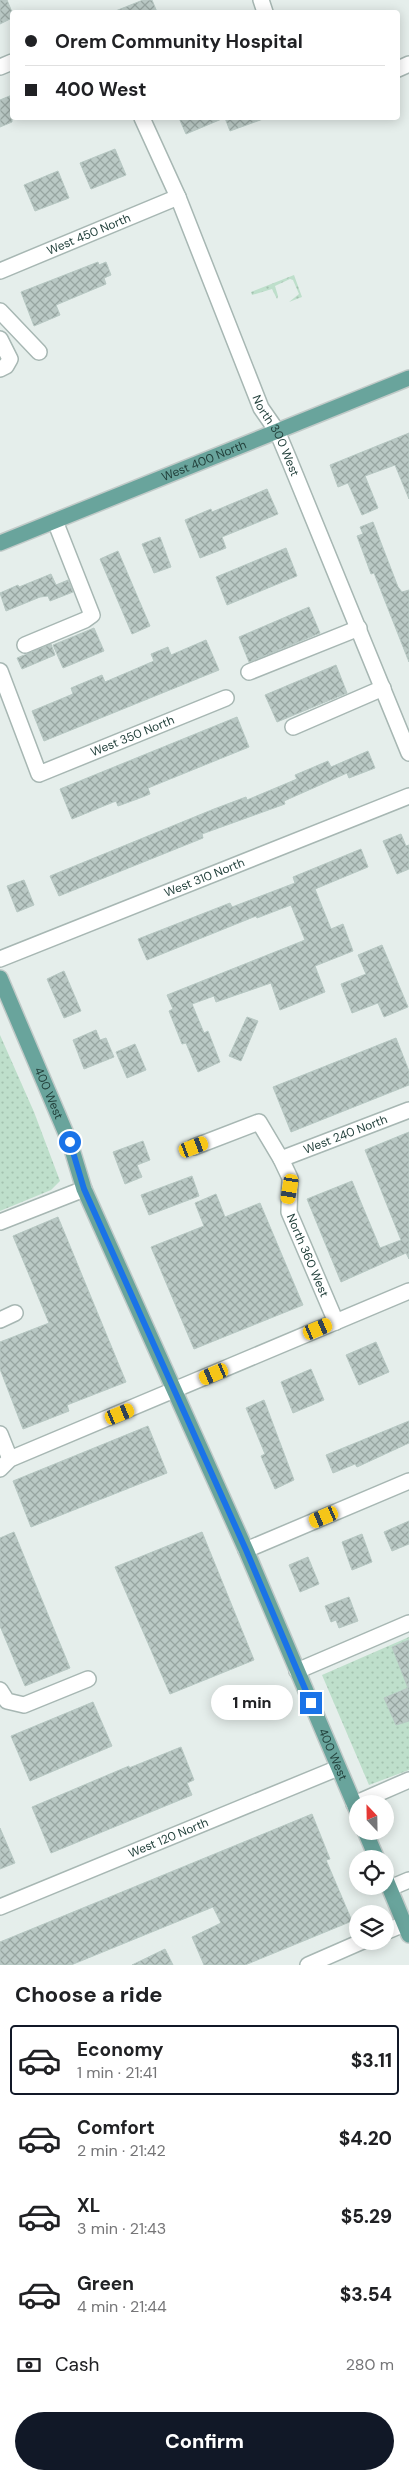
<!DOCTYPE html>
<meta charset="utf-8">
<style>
:root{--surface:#fff;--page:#f6f6f6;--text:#202124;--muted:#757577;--line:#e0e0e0;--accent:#111827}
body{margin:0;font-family:"DM Sans",sans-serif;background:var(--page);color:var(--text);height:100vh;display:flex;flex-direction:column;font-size:19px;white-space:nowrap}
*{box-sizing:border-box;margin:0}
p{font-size:16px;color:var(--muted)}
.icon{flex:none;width:28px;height:28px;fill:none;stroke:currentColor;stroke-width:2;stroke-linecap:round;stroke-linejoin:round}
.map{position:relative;height:1965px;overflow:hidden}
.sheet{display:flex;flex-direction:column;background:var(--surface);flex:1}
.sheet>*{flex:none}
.top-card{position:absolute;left:10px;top:10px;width:390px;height:110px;border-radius:5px;box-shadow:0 2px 12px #0003;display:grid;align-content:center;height:110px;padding:0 15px;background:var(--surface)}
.needle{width:32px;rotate:338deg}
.buttons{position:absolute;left:349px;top:1795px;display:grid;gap:10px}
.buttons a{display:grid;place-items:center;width:45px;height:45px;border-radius:50%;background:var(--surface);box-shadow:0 2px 12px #0003;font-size:25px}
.end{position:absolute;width:22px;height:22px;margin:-11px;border:6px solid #1a73e8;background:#fff;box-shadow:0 0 0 2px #fff}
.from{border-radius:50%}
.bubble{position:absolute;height:35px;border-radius:18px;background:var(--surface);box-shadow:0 2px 12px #0003;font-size:16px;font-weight:800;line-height:35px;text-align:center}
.car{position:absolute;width:15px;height:30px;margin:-15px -8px;border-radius:6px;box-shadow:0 0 4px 1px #0007;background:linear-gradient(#f5c518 24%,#345 0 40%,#f5c518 0 76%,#345 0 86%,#f5c518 0)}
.top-card b{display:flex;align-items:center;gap:18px;height:48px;font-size:19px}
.top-card b+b{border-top:1px solid var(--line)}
.top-card i{width:12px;height:12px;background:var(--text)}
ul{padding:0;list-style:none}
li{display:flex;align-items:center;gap:15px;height:70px;margin:0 10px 8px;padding:0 5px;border:2px solid transparent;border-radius:5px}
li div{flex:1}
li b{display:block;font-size:19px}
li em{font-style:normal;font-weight:800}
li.current{border-color:var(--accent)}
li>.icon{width:45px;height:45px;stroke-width:1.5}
h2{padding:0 15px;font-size:22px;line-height:60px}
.pay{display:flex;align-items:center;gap:12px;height:55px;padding:0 15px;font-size:19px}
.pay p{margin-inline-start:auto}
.action{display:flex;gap:10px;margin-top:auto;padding:10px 15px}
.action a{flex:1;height:58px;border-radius:30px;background:var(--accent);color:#fff;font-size:20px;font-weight:800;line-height:58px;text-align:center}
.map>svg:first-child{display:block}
.grass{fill:url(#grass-dots)}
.building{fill:url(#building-cross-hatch);stroke:#b7c8c3}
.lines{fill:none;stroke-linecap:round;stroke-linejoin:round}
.minor-casing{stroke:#a7b7b3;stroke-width:18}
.major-casing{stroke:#c1cac8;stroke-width:18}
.minor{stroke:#fff;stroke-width:15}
.major{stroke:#69a49c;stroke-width:15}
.route{stroke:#1a73e8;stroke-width:6}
.labels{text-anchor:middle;stroke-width:4.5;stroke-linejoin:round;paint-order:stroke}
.street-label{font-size:12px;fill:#23413c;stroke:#f6faf9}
</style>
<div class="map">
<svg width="409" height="1965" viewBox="0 0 409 1965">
<defs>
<pattern id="grass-dots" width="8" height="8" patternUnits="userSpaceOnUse" patternTransform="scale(1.25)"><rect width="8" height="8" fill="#bedfcb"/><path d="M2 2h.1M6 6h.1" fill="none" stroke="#a3c1af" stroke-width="1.8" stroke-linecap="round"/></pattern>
<pattern id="building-cross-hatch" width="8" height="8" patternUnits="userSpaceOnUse" patternTransform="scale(1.25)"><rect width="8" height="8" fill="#bac9c5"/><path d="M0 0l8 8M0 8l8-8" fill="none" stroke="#97a5a1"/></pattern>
</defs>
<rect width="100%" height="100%" fill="#e5eeeb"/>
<path class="grass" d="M294,275L302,297L289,302L299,294L293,280L290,279L275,286L278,296L277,299L272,289L252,295L251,292Z
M0,1035L34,1112L60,1181L51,1190L0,1211Z
M409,1637V1770L369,1785L322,1675Z"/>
<path class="building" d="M0,0H7L12,12V18L0,24Z
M143,0H152L157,12H113Z
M12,95V122L0,127V100Z
M179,118H224L186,134Z
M225,118H263V119L230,131Z
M115,149L126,175L91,189L80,163Z
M58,171L69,198L35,211L24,185Z
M98,262L99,265L106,262L111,275L104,278L106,284L56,305L60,315L34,326L21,292Z
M409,433V499L395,465L365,476L378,508L362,515L348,483L338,487L330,465Z
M267,489L278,514L222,537L226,548L200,558L185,520L211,509L212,512Z
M373,522L398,587L402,592L409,590V662L374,573L371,574L357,536L363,534L360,527Z
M160,537L171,567L154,573L142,544Z
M286,548L297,576L227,605L216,577Z
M118,551L150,626L132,634L100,559Z
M51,574L56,585L68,580L73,592L50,601L48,596L40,597L6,611L0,593L18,585L19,587Z
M309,607L320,633L249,662L239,637Z
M94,628L104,651L63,668L53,645Z
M206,640L219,670L44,741L32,711L73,694L71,688L102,675L105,682L154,661L151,654L168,647L171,655Z
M51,644L55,655L22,669L17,658Z
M336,665L347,693L277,722L265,695Z
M237,717L249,747L148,788L150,794L140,798L118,806L116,801L72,819L60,789Z
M368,751L375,768L349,778L347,773L284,801L285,804L202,834L203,838L59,896L50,876L214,809L246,797L247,800L297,779L295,775L328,761L331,767Z
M401,834L406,846L409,845V869L397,874L383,841Z
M361,849L368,867L315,889L331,929L343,924L353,951L315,966L325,992L280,1010L271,983L216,1002L214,996L192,1004L204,1033L208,1031L220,1062L198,1072L186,1043L182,1044L169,1011L173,1009L167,995L305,940L291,905L257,918L256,916L147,960L138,939L230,903L232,907L295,883L293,877Z
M24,880L34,905L17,912L7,886Z
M382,945L408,1007L384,1017L378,1003L352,1013L341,984L366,974L358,955Z
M64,971L81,1011L64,1018L47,979Z
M247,1017L258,1021L241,1061L229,1056Z
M96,1030L100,1040L106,1038L114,1057L84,1069L73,1040Z
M396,1038L409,1071V1085L291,1132L273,1087Z
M135,1044L146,1070L127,1078L116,1052Z
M409,1132V1259L406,1253L341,1282L307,1199L352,1181L380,1248L401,1240L365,1150Z
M143,1141L150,1160L137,1165L142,1177L125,1184L113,1152Z
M192,1176L199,1196L149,1215L141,1195Z
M216,1194L225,1217L260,1203L303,1305L194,1349L151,1247L204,1226L195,1203Z
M58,1217L126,1382L67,1405L69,1411L23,1429L0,1369V1342L49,1323L13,1236Z
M376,1342L389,1372L359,1385L346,1355Z
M311,1369L324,1400L293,1413L281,1382Z
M264,1400L294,1480L275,1489L261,1456L265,1454L246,1408Z
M409,1421V1443L357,1467L355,1464L333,1473L326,1455Z
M148,1426L167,1473L31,1527L13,1481Z
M409,1521V1544L392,1551L384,1532Z
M14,1532L70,1668L25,1686L0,1626V1538Z
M202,1532L254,1660L170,1694L115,1567Z
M362,1534L372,1562L352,1570L342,1542Z
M308,1557L319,1584L300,1592L289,1565Z
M349,1597L358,1621L339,1628L336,1620L331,1622L325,1606Z
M409,1640V1721L396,1725L384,1698L408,1688L392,1647Z
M93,1702L112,1746L30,1781L11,1736Z
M181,1747L194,1780L187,1783L192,1795L51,1853L32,1807L129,1766V1768Z
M312,1814L330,1859L326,1860L352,1921L245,1965H204L192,1937L221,1923L213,1907L71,1965H0V1942Z
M0,1828L15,1863L0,1869Z
M165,1949L173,1965H132Z"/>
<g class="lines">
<defs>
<g id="minor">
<path d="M261,0L265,12"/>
<path d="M0,67L12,62"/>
<path d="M398,69L409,64"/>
<path id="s1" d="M142,118L178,197L261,408L277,431L290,462L409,753"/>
<path id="s2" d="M0,271L178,197"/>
<path d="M0,311L39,352"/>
<path d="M0,339L10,359L6,366L0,369"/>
<path d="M25,645L85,620L92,615L55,521"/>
<path id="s3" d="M0,671L39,774L226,698"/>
<path d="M249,672L359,628"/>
<path d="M293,727L383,688"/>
<path id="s4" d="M0,959L409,796"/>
<path id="s5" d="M194,1147L259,1122L281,1159L290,1178L289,1212L336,1322"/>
<path id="s6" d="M281,1159L409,1110"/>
<path d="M0,1222L84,1189"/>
<path d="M0,1320L15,1313"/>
<path d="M0,1434L10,1459"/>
<path d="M0,1469L10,1459L409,1291"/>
<path d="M246,1550L409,1481"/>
<path d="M297,1671L409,1623"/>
<path d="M0,1690L7,1701L24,1705L88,1679"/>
<path d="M354,1804L409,1780"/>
<path d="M390,1888L409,1880"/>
<path id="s7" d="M0,1907L338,1768"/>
<path d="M385,1932L404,1924"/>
<path d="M308,1965L363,1941"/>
</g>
<g id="major">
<path id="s8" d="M0,543L409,378"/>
<path id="s9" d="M0,978L70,1143L84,1189L246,1550L358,1813"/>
<path d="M365,1831L377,1859"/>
<path d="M385,1877L409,1935"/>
</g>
</defs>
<use href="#minor" class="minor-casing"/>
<use href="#major" class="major-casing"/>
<use href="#minor" class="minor"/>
<use href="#major" class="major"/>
</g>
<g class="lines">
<path class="route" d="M70,1142L84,1189L246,1550L311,1703"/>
</g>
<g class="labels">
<g class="street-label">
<text dy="4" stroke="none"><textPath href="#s2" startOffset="96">West 450 North</textPath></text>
<text dy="4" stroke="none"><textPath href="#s1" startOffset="345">North 300 West</textPath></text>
<text dy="4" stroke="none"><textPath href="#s8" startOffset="220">West 400 North</textPath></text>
<text dy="4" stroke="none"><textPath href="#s3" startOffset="211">West 350 North</textPath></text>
<text dy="4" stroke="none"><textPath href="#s4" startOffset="220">West 310 North</textPath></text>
<text dy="4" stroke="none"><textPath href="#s9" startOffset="125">400 West</textPath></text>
<text dy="4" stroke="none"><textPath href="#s6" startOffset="69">West 240 North</textPath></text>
<text dy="4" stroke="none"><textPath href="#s5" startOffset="215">North 360 West</textPath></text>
<text dy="4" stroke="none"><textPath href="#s9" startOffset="845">400 West</textPath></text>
<text dy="4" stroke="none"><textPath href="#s7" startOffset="182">West 120 North</textPath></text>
</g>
</g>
</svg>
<div class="buttons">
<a><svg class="needle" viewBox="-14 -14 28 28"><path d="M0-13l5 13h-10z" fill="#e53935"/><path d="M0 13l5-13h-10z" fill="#757577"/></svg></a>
<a><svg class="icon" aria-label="locate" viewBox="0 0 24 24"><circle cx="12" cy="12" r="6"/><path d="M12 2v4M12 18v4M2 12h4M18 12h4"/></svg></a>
<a><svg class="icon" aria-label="layers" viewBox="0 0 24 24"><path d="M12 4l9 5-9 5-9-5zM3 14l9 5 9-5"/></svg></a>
</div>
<i class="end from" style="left:70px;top:1142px"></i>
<i class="end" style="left:311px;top:1703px"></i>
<div class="bubble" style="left:211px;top:1685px;width:82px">1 min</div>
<i class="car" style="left:194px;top:1147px;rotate:69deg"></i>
<i class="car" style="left:290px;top:1189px;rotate:190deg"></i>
<i class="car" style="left:318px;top:1329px;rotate:67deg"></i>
<i class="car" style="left:214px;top:1374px;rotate:247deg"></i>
<i class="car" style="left:120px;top:1414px;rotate:68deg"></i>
<i class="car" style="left:324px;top:1517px;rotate:247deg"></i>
<div class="top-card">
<b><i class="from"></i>Orem Community Hospital</b>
<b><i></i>400 West</b>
</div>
</div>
<section class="sheet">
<h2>Choose a ride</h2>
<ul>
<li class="current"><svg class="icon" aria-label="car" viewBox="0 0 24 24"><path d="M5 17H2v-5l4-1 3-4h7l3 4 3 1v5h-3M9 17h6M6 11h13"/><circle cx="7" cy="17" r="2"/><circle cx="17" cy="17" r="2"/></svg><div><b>Economy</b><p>1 min · 21:41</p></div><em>$3.11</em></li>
<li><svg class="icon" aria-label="car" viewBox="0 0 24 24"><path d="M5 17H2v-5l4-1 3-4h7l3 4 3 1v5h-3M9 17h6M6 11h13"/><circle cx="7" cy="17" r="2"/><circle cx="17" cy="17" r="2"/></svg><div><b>Comfort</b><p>2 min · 21:42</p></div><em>$4.20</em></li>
<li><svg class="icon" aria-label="car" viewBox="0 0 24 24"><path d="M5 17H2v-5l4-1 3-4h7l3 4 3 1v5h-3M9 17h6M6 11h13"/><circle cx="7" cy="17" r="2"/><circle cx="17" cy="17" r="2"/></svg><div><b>XL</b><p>3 min · 21:43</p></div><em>$5.29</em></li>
<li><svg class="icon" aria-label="car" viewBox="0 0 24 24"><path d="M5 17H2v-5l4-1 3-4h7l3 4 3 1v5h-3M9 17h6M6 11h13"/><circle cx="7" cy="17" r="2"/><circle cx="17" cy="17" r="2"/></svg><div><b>Green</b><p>4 min · 21:44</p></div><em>$3.54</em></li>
</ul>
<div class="pay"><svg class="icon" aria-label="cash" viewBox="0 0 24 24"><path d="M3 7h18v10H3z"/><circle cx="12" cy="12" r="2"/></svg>Cash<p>280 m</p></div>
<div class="action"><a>Confirm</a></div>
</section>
